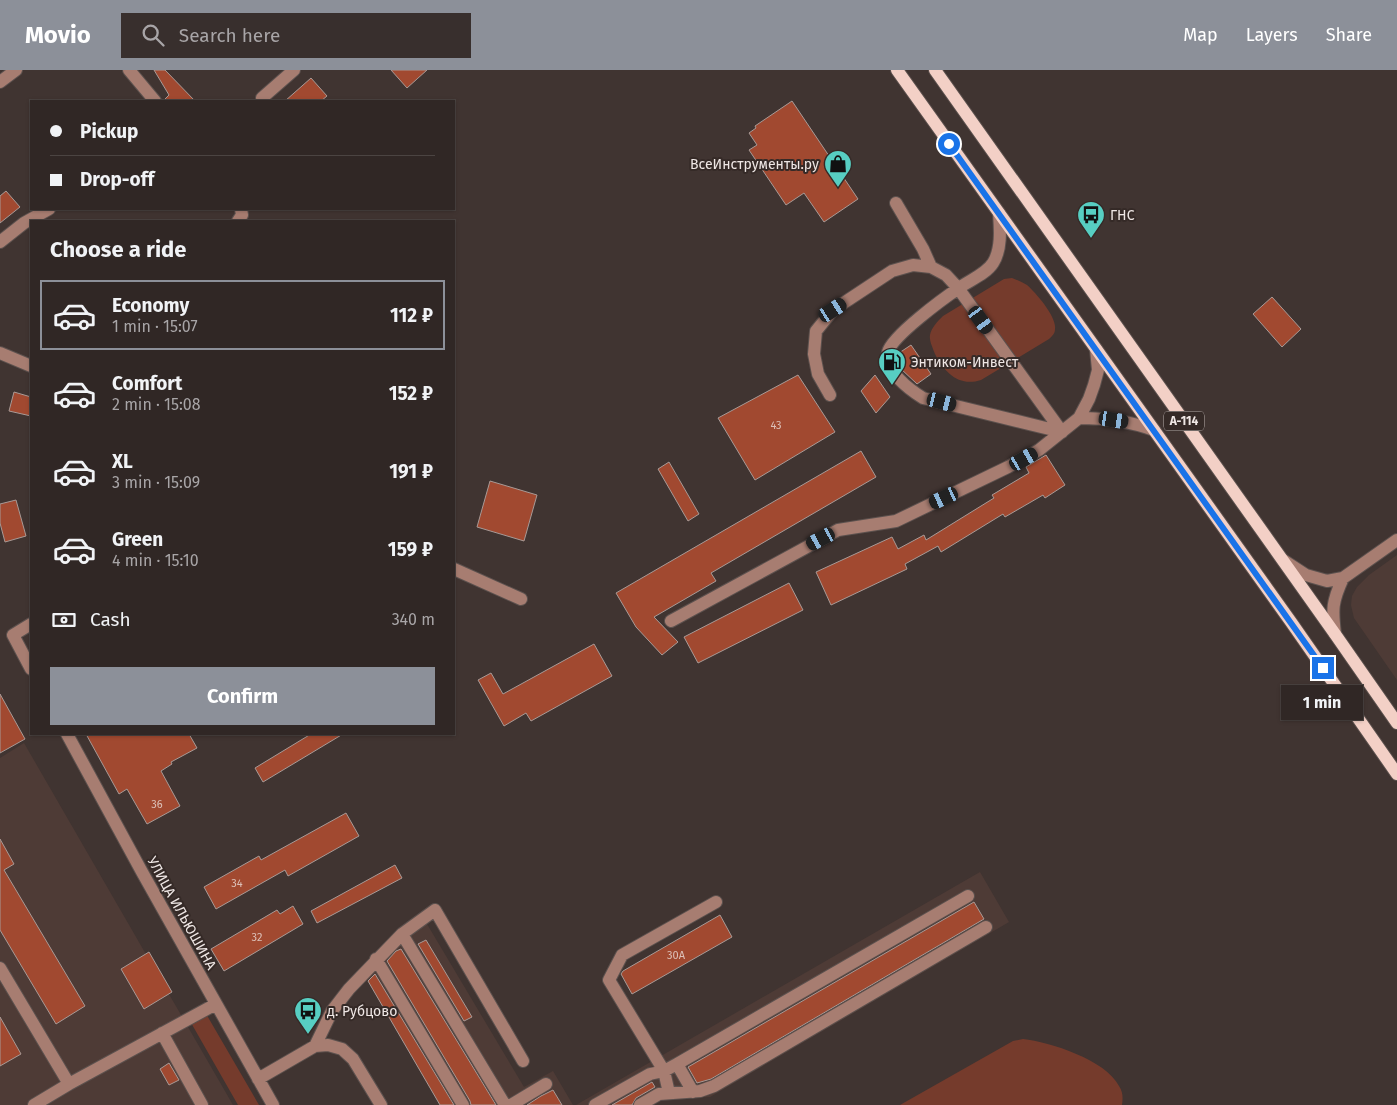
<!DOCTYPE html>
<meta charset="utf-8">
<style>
:root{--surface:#302725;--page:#382f2d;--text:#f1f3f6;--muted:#a8a5a7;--line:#4b4442;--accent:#8c9099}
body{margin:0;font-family:"Fira Sans",sans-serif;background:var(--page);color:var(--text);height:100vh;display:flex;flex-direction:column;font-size:19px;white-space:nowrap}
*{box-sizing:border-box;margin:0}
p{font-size:16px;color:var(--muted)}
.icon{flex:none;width:28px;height:28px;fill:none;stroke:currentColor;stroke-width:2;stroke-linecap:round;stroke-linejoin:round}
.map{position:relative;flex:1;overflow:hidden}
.panel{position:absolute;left:30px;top:150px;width:425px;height:515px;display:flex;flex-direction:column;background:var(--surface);border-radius:0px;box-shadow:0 1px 4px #0004,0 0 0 1px var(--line)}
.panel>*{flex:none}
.guide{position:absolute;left:30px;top:30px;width:425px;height:110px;border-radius:0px;box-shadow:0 1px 4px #0004,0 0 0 1px var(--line);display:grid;align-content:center;height:110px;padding:0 20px;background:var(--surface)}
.end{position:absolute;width:22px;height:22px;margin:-11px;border:6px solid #1a73e8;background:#fff;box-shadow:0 0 0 2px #fff}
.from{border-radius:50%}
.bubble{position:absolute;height:35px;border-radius:0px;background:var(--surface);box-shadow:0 1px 4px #0004,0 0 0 1px var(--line);font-size:16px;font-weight:700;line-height:35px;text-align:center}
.car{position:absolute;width:15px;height:30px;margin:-15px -8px;border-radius:6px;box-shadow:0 0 4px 1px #0007;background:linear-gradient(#222 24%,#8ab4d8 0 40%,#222 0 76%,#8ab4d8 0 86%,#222 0)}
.guide b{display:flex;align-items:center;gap:18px;height:48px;font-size:19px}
.guide b+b{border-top:1px solid var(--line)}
.guide i{width:12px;height:12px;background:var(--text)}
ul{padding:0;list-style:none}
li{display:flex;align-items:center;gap:15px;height:70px;margin:0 10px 8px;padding:0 10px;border:2px solid transparent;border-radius:0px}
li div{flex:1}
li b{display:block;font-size:19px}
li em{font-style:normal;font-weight:700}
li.on{border-color:var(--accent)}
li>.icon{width:45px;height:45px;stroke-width:1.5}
h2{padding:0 20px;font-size:22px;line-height:60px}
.pay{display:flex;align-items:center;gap:12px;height:55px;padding:0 20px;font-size:19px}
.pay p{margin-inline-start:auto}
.primary-button{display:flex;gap:10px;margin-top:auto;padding:10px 20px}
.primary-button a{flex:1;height:58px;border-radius:0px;background:var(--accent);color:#fff;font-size:20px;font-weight:700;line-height:58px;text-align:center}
header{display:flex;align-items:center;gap:30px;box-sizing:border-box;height:70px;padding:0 25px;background:var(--accent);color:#fff}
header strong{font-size:24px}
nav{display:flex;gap:28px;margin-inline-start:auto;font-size:18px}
.search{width:350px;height:45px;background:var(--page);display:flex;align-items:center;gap:12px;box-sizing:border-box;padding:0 18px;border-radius:0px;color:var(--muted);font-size:19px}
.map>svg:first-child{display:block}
.built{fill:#4e3b36}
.green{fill:#753b2c}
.building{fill:#a14930;stroke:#a89a96}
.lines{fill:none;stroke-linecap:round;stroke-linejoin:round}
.minor-casing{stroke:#5c514e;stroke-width:14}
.major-casing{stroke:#5c514e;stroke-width:14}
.minor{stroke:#a77d71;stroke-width:12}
.major{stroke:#f3d0c6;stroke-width:12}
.route{stroke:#1a73e8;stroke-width:6}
.labels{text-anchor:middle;stroke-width:4;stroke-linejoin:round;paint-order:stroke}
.number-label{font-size:11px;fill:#dcc0b8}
.shield{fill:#352a27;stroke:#b7aeac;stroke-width:1}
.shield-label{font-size:12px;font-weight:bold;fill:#efe7e5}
.poi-label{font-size:14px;fill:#efe7e5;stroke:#352a27;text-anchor:start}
.street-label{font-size:14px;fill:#efe7e5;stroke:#352a27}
</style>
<header>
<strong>Movio</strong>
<div class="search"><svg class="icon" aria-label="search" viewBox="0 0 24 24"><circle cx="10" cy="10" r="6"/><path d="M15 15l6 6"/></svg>Search here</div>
<nav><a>Map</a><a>Layers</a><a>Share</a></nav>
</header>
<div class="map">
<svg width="1397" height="1035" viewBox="0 0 1397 1035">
<rect width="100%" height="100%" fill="#403431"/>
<path class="built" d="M1397,485V610L1354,548L1351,535L1352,526L1357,517L1369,505Z
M24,673L233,1035H0V688Z
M980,802L1009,852L710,1027L658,1029L647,1035H576Z
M421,844L524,1017L553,1001L573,1035H440L367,909Z"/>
<path class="green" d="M1012,208C1017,210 1022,212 1027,215C1036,223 1057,247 1055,259C1055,264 1052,266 1049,269L981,310C959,317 945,303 935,284C933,278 929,271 930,265C931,258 938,251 943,246L1004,209Z
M205,942L259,1035H238L190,951Z
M1023,969C1050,972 1106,990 1119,1016C1123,1022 1123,1028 1122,1035H900L1013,971Z"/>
<path class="building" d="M154,0H165L195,31H163L169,25Z
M391,0H427L407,18Z
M311,8L327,26L321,31H285Z
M792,31L858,129L824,152L804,123L786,135L749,80L757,75L749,63L756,58L755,56Z
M6,121L20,137L0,153V126Z
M1272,227L1301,259L1282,277L1253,244Z
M911,275L931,304L917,314L900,298L896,288V285Z
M798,305L835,362L755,410L718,348Z
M875,305L890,327L876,343L861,321Z
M14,322L31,327V346L9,341Z
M861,381L876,407L711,503L716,511L654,547L678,572L662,585L636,557L616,523Z
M1046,385L1065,415L1045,428L1043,425L1005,447L1003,444L941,482L938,476L905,494L907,499L831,535L816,502L892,467L898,479L924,465L926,470L994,428L992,425L1029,403L1026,397Z
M669,392L699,444L688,451L658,399Z
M490,411L537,425L524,471L477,457Z
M16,430L26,466L5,472L0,453V434Z
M789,513L803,540L698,593L684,567Z
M594,574L612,606L531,651L526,643L504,656L478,610L491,603L503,624Z
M0,624L25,669L0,683Z
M86,664H189L197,678L171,692L172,694L161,701L180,736L147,754L127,719L119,724Z
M311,664H343L263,712L255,698Z
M346,743L359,766L288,806L285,800L216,839L204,817L259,786L261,790Z
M0,769L14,794L4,800L85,936L56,954L0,860Z
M395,795L402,808L317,853L311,841Z
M974,832L984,849L711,1009L697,1013L688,997Z
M293,836L303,854L224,901L211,879L277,840L280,844Z
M720,845L732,867L632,924L621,904L623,901Z
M426,870L472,947L464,951L418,874Z
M401,879L496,1035H471L470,1031L387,891L396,881Z
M149,882L172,922L144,939L121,899Z
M375,904L454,1035H440L368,911Z
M0,947L21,984L0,996Z
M169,993L179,1010L169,1015L160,999Z
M652,1012L655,1017L636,1028L632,1035H612Z
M553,1020L562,1035H527L541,1026Z"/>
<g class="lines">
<defs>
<path id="minor" d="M129,0L155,31
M0,12L16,0
M262,28L294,0
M896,133L923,179L931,197
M999,143C1000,158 1002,179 993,193C986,204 970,210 959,218C944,228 892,266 888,282C883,300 910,320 923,328L1062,362
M238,151L242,145L241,139
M0,172L24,153L49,139
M0,283L31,296
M830,325L818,304L814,284L816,261L833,240L892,201L913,195L931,197L946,205L958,218L1062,362
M1079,348C1105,348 1129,351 1154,360
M1283,490L1306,505L1327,511L1343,508L1397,470
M454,499L521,529
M671,551L838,460L896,451L1008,397L1039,380L1079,348L1089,329L1094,315L1098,300L1096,279
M31,554L13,565L31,599
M1335,564C1332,539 1332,532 1343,508
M67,664L142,802L273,1035
M402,864L505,1035
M376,889L463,1035
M0,898L69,1014L216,934
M162,963L202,1035
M315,976L332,941L349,919L402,864L435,840L523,991
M677,994L693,1022
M258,1009L315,976L328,975L342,979L353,989L381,1035
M669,1023L664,1001L609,910L622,885L716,832
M34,1035L69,1014
M511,1035L546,1014
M595,1035L650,1004L664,1001L677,994L968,826
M640,1035L659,1024L700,1021L714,1016L986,857"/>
<path id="major" d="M897,0L1291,552L1397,704
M935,0L1335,564L1397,653"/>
</defs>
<use href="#minor" class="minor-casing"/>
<use href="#major" class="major-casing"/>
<use href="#minor" class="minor"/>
<use href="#major" class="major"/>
</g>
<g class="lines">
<path class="route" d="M949,74L1323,598"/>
</g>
<defs>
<symbol id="shop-pin" viewBox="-11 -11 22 30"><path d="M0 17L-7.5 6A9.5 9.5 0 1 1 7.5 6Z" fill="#57cec2" stroke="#352a27"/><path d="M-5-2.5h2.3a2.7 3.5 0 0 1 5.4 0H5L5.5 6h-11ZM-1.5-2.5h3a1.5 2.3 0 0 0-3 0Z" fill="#111"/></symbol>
<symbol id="bus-pin" viewBox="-11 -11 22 30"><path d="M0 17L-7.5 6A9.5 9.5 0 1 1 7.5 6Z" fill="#57cec2" stroke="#352a27"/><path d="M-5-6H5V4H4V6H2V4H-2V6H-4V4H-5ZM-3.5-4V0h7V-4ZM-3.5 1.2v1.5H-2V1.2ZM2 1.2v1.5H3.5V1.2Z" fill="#111"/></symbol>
<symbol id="fuel-pin" viewBox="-11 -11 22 30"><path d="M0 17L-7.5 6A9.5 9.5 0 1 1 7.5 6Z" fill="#57cec2" stroke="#352a27"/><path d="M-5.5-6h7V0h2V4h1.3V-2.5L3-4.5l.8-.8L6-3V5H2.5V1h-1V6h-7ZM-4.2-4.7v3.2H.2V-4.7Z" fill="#111"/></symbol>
</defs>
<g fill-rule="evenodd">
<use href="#shop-pin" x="822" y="78" width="32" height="43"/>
<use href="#bus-pin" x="1075" y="129" width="32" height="43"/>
<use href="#fuel-pin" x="876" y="276" width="32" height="43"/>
<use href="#bus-pin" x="292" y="925" width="32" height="43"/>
</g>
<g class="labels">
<g class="number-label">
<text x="776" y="359">43</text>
<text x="157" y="738">36</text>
<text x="237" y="817">34</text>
<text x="257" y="871">32</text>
<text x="676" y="889">30А</text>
</g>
<rect class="shield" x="1164" y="341.5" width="40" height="19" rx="4"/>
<g class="shield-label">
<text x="1184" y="355">А-114</text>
</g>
<g class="poi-label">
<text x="819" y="99" text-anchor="end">ВсеИнструменты.ру</text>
<text x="1110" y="150">ГНС</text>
<text x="911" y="297">Энтиком-Инвест</text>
<text x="327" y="946">д. Рубцово</text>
</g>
<g class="street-label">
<text transform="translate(182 843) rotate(61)" y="5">УЛИЦА ИЛЬЮШИНА</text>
</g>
</g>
</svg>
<i class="end from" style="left:949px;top:74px"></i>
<i class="end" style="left:1323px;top:598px"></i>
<div class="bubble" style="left:1281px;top:615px;width:82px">1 min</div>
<i class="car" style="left:833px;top:240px;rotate:57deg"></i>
<i class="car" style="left:981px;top:250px;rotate:144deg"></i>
<i class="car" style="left:942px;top:332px;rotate:104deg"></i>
<i class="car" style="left:1114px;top:350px;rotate:99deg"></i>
<i class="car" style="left:1024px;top:389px;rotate:60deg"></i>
<i class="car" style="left:944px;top:428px;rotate:245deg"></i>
<i class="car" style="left:821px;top:469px;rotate:242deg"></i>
<div class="guide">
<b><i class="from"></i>Pickup</b>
<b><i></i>Drop-off</b>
</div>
<section class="panel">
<h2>Choose a ride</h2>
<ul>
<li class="on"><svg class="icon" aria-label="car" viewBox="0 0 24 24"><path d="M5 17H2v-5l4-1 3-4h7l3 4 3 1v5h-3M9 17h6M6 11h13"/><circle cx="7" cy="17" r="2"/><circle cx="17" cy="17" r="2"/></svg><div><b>Economy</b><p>1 min · 15:07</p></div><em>112 ₽</em></li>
<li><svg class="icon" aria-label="car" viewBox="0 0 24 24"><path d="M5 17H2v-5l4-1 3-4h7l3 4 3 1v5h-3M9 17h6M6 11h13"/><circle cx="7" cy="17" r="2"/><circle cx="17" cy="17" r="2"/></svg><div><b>Comfort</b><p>2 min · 15:08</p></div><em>152 ₽</em></li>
<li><svg class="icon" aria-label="car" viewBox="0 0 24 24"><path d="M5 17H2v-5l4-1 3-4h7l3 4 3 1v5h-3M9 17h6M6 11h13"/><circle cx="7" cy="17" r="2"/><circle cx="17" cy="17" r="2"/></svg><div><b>XL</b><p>3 min · 15:09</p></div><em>191 ₽</em></li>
<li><svg class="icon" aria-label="car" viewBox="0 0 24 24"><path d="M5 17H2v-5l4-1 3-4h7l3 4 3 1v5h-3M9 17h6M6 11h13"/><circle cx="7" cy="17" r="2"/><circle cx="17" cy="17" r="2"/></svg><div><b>Green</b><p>4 min · 15:10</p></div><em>159 ₽</em></li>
</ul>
<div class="pay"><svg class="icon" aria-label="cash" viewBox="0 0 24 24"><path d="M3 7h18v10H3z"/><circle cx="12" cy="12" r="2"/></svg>Cash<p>340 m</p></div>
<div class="primary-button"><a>Confirm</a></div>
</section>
</div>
